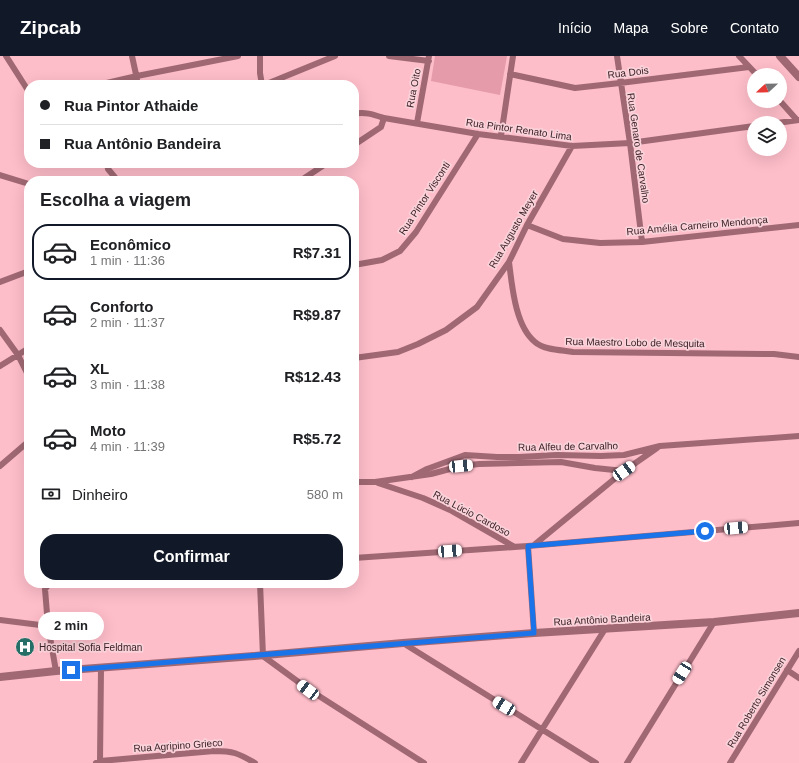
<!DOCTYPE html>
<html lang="pt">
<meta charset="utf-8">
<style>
:root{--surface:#fff;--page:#f2f2f2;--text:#202124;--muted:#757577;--line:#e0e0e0;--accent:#111827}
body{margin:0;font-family:Arial,sans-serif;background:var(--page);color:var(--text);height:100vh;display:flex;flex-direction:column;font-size:15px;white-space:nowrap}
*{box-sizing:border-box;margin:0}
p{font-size:13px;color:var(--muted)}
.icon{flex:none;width:22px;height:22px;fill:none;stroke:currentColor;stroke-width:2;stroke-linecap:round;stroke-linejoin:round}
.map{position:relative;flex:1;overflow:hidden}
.side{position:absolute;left:24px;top:120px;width:335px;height:412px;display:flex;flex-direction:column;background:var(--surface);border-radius:16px;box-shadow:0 4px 16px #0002}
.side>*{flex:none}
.guide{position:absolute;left:24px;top:24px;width:335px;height:88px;border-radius:16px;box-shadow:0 4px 16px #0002;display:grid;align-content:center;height:88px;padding:0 16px;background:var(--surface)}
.needle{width:26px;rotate:248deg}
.tools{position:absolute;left:747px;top:12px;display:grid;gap:8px}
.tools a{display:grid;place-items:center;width:40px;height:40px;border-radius:50%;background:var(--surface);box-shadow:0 4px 16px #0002;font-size:20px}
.end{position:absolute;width:18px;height:18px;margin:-9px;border:5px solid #1a73e8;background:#fff;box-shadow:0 0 0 2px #fff}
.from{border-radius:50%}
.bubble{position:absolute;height:28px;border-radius:14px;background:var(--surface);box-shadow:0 4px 16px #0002;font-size:13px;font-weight:700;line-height:28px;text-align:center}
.car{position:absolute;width:12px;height:24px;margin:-12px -6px;border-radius:5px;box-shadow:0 0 3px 1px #0007;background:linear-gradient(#fff 24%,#345 0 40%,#fff 0 76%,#345 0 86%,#fff 0)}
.guide b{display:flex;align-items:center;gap:14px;height:38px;font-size:15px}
.guide b+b{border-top:1px solid var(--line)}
.guide i{width:10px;height:10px;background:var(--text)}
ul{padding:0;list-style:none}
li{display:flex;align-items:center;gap:12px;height:56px;margin:0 8px 6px;padding:0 8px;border:2px solid transparent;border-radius:16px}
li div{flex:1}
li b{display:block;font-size:15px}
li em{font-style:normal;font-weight:700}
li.on{border-color:var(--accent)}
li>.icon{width:36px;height:36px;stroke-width:1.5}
h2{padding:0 16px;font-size:18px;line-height:48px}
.pay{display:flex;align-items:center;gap:10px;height:44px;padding:0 16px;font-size:15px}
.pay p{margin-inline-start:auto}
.button{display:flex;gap:8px;margin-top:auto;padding:8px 16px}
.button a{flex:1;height:46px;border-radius:16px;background:var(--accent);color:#fff;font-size:16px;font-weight:700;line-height:46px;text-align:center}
header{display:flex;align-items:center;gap:24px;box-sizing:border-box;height:56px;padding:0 20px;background:var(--accent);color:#fff}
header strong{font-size:19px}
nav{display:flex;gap:22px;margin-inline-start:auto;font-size:14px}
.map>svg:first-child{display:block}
.green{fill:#e59ba9}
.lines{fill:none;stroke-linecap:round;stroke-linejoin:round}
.minor{stroke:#9f6873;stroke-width:6}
.tertiary{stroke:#9f6873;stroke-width:8}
.route{stroke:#1a73e8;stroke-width:5}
.labels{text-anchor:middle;stroke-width:3.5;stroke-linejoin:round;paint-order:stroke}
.street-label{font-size:10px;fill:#3b2328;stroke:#fad2d9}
.poi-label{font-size:10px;fill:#3b2328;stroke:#fad2d9;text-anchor:start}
</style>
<header>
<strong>Zipcab</strong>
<nav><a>Início</a><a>Mapa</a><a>Sobre</a><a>Contato</a></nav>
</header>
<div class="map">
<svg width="799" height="707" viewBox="0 0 799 707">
<rect width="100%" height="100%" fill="#fdbdc9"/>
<path class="green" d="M435,0H507L500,39L431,25Z"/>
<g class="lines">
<path class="minor" d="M6,0L29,36
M132,0L137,23
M260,0V17L262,29
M389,0L429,5
M617,0L630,87L642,186
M739,0L757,19
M510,18L575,32L620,27L749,11
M98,29L137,20L238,0
M264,29L335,0
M780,45L797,64
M354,58C364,55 375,59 384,62L478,78L572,90L630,87L754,70
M417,67L429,0
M777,67L799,64
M501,80L513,0
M354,89L381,71L384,62
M107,107L108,113L118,125
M0,119L29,128
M300,125L327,107
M527,169L563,183L600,187L642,186L799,169
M509,206C512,229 515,270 535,286C544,294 561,294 573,296L774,298L799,301
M354,209L382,204L400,195L416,176L478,78
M0,226L29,215
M0,274L18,299L29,321
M354,302L398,296L418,288L446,274L477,251L509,206L527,169L572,90
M0,310L29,292
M0,410L29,385
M412,421L427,413L465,399L497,401H519L557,399L601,400L624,399L660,390L799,380
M354,426H375L431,418L461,410L479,408L561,406L595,412L624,415
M378,427L423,442L450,454L513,490
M534,489L624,415L657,392
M528,490L534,577
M354,502L528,490L799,467
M50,527L45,533L48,570L56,615
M260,527L263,600L308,633L424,707
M0,564L48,570
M403,587L596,707
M787,614L799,622
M100,705L101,613
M96,707L100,705L214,695C233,695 238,697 255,707
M521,707L605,573
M627,707L714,566
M730,707L799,595"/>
<path class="tertiary" d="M780,0L799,21
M0,621L56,615L254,600L403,587L534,577L714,566L799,557"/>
</g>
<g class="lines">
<path class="route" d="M71,614L534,577L528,490L705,475"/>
</g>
<defs>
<symbol id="hospital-disc" viewBox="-11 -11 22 22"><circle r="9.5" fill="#256f68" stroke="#fad2d9"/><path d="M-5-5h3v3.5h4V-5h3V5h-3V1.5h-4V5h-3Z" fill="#fff"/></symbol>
</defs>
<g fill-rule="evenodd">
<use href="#hospital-disc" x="14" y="580" width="22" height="22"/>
</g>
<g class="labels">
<g class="street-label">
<text transform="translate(628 16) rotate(-7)" y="4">Rua Dois</text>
<text transform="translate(413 32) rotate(-79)" y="4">Rua Oito</text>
<text transform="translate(519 73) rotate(8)" y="4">Rua Pintor Renato Lima</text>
<text transform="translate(639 92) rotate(82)" y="4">Rua Genaro de Carvalho</text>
<text transform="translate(424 142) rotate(-57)" y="4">Rua Pintor Visconti</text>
<text transform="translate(697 169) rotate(-5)" y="4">Rua Amélia Carneiro Mendonça</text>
<text transform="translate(513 173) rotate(-60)" y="4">Rua Augusto Meyer</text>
<text transform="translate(635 286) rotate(1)" y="4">Rua Maestro Lobo de Mesquita</text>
<text transform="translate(568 390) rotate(-1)" y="4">Rua Alfeu de Carvalho</text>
<text transform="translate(472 457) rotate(28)" y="4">Rua Lúcio Cardoso</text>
<text transform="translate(602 563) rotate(-3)" y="4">Rua Antônio Bandeira</text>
<text transform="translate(756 646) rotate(-59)" y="4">Rua Roberto Simonsen</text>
<text transform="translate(178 689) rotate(-4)" y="4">Rua Agripino Grieco</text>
</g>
<g class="poi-label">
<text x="39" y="595">Hospital Sofia Feldman</text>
</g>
</g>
</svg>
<div class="tools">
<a><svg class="needle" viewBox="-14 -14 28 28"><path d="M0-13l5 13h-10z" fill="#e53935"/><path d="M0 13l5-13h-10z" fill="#757577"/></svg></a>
<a><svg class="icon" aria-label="layers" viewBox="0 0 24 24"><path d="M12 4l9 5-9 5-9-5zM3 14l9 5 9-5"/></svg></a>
</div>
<i class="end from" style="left:705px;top:475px"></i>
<i class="end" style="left:71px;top:614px"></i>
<div class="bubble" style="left:38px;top:556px;width:66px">2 min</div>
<i class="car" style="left:461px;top:410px;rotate:85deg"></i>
<i class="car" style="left:624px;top:415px;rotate:55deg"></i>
<i class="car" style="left:736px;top:472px;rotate:85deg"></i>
<i class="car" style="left:450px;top:495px;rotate:86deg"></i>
<i class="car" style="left:682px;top:617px;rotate:212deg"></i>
<i class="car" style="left:308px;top:634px;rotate:307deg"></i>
<i class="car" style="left:504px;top:650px;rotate:302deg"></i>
<div class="guide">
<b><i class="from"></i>Rua Pintor Athaide</b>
<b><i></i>Rua Antônio Bandeira</b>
</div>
<section class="side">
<h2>Escolha a viagem</h2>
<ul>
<li class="on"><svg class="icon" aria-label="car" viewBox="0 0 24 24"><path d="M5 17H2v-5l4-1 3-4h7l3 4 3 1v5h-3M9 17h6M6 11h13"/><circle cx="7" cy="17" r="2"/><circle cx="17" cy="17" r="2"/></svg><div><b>Econômico</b><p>1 min · 11:36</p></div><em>R$7.31</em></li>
<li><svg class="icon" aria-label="car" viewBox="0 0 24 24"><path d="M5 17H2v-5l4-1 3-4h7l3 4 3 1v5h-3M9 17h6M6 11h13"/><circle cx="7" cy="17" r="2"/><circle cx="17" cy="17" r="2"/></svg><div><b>Conforto</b><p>2 min · 11:37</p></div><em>R$9.87</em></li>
<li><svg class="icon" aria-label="car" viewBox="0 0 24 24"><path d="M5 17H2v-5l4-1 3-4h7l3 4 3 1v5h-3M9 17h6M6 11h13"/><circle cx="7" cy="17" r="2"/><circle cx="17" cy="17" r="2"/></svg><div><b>XL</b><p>3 min · 11:38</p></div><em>R$12.43</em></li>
<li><svg class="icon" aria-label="car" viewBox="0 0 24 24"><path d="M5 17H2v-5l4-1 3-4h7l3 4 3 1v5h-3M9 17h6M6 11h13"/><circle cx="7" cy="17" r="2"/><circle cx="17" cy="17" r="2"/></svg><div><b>Moto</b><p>4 min · 11:39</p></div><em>R$5.72</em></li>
</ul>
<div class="pay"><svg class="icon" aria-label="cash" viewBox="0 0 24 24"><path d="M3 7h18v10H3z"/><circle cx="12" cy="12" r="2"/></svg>Dinheiro<p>580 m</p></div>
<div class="button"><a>Confirmar</a></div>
</section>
</div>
